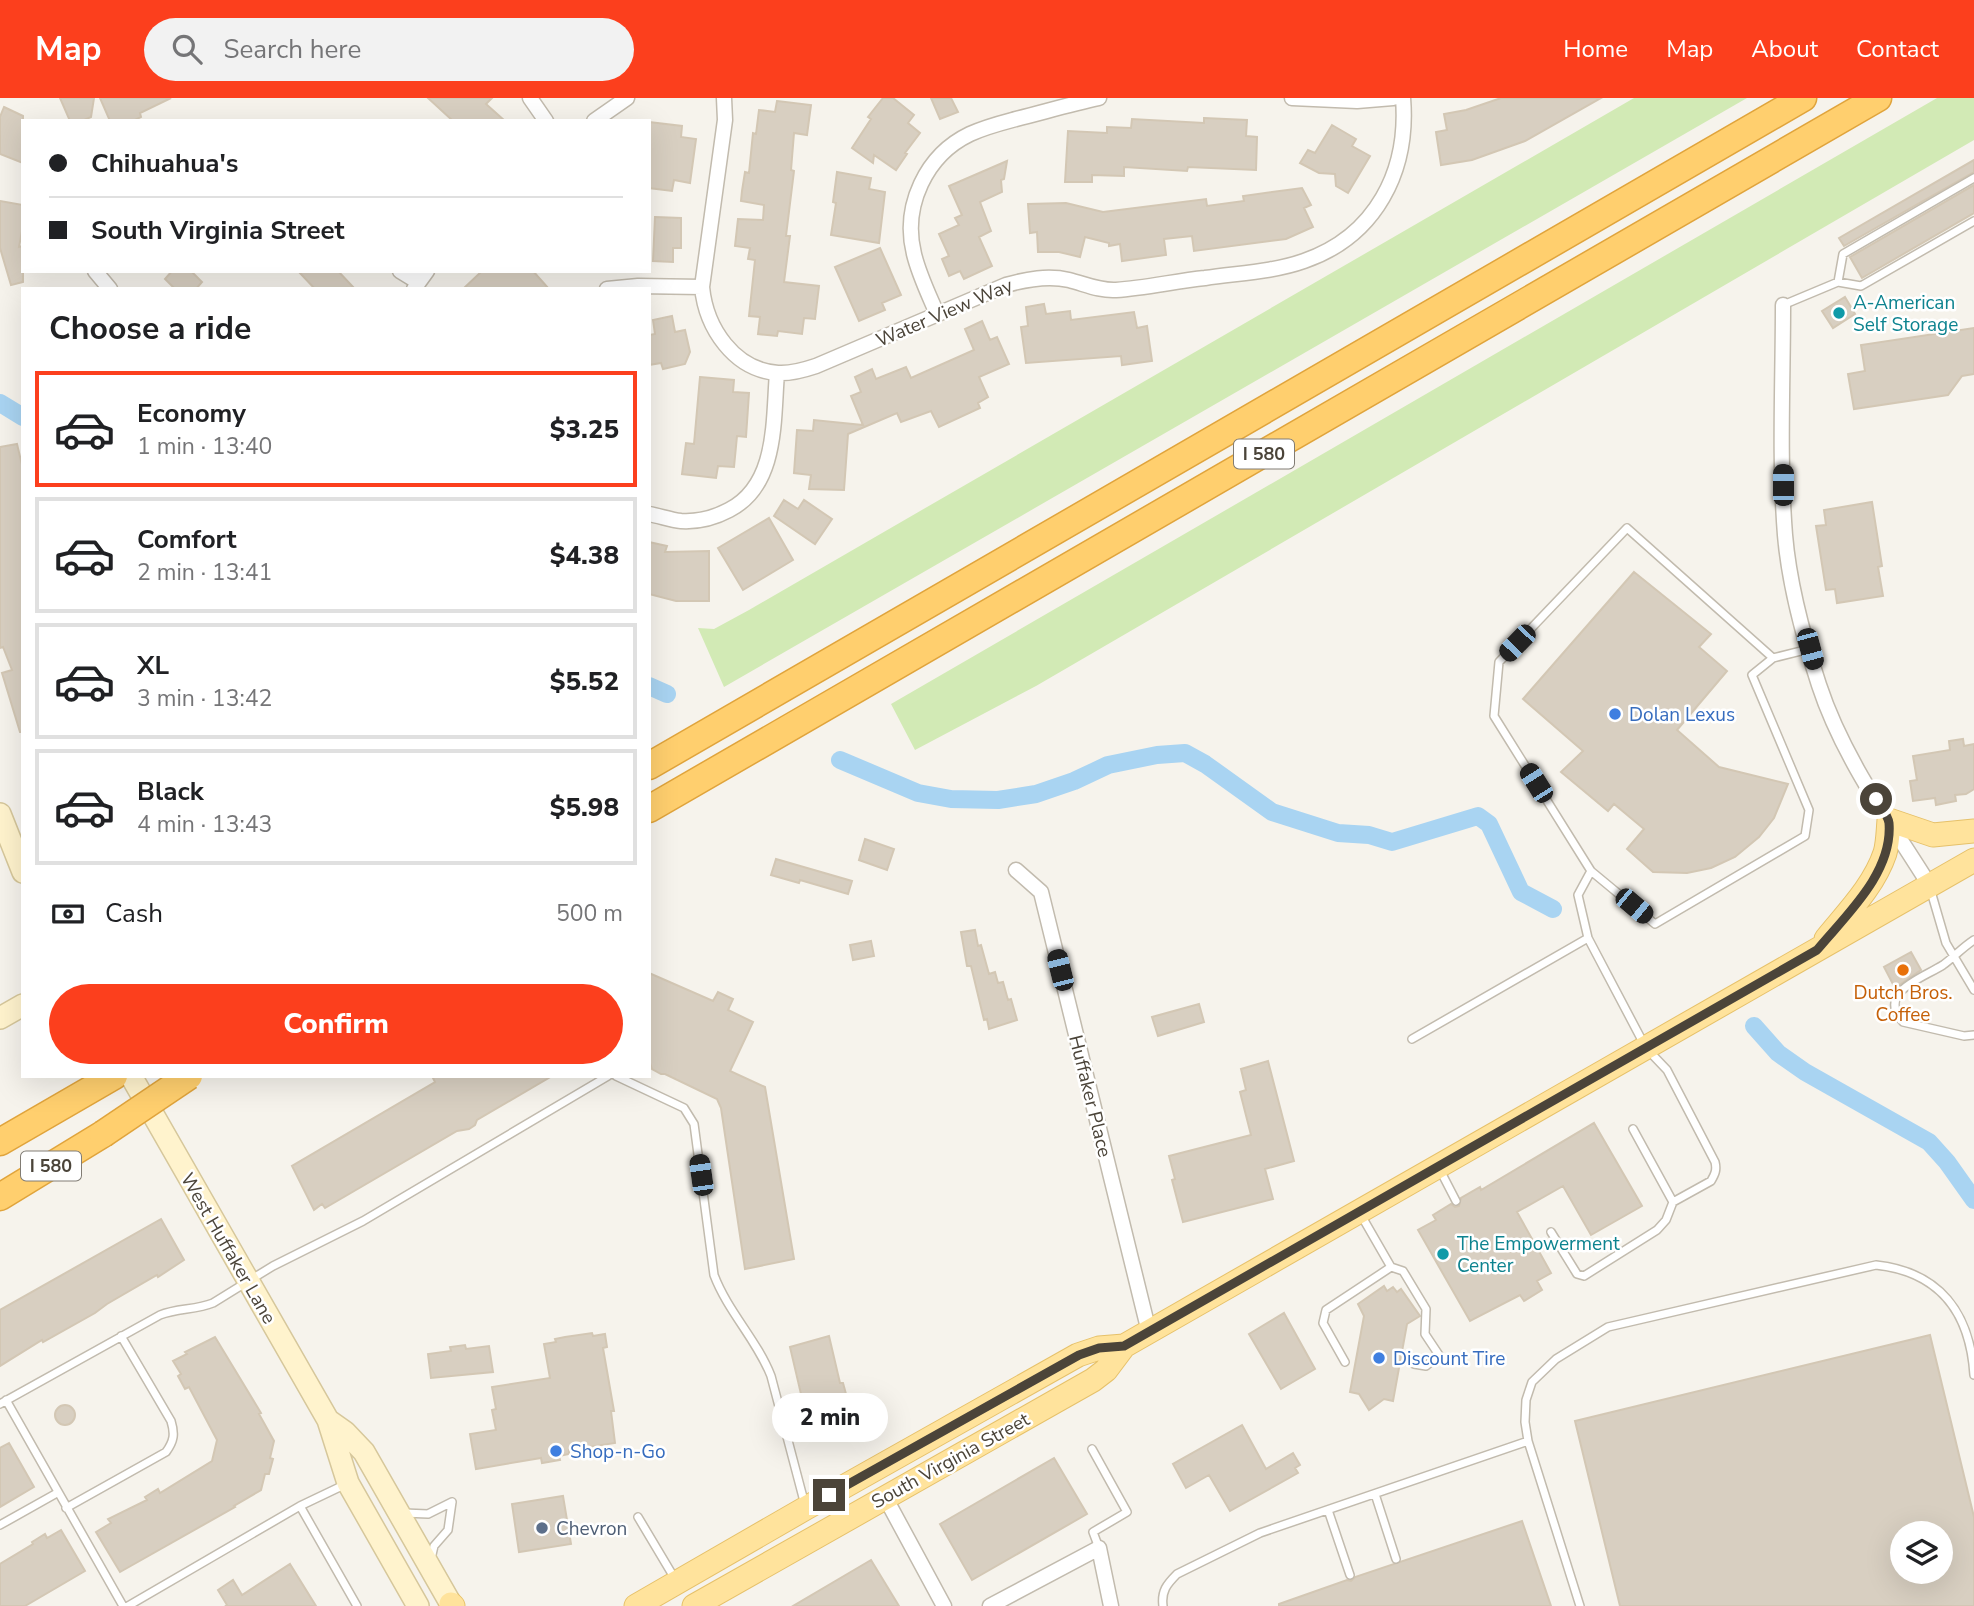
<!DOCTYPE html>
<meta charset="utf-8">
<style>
:root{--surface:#fff;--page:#f2f2f2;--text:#202124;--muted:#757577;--line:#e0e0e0;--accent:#fc3f1d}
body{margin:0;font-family:"Nunito Sans",sans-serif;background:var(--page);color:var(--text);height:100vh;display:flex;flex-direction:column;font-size:26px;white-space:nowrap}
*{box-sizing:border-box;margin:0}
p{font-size:23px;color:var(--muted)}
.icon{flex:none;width:38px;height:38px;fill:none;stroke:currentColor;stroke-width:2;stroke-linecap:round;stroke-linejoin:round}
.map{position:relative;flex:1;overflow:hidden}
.drawer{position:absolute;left:21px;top:189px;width:630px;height:791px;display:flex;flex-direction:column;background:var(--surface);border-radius:0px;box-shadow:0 7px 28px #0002}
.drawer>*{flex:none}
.banner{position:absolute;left:21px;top:21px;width:630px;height:154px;border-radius:0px;box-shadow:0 7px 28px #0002;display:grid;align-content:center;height:154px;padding:0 28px;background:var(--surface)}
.buttons{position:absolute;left:1890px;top:1423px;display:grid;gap:14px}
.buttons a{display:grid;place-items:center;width:63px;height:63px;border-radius:50%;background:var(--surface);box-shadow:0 7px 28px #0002;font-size:35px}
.end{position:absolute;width:32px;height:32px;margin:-16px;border:9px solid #4b4439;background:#fff;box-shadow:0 0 0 4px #fff}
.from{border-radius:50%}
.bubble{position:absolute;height:49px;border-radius:24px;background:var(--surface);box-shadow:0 7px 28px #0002;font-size:23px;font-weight:800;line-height:49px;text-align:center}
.car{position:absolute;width:21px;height:42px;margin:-21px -10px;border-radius:9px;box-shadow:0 0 5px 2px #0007;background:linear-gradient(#222 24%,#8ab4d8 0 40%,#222 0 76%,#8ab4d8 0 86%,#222 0)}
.banner b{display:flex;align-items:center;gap:24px;height:66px;font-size:26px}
.banner b+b{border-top:2px solid var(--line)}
.banner i{width:18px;height:18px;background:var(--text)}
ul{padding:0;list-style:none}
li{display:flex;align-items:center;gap:21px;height:116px;margin:0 14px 10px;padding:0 14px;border:4px solid var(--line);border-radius:0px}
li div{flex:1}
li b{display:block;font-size:26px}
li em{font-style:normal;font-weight:800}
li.on{border-color:var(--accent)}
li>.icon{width:63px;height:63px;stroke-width:1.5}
h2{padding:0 28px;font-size:32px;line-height:84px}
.pay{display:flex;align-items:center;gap:18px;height:77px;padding:0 28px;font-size:26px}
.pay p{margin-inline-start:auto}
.action{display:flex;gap:14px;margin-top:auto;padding:14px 28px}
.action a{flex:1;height:80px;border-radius:42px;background:var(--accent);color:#fff;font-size:28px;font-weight:800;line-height:80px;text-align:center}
header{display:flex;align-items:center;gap:42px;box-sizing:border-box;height:98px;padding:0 35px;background:var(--accent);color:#fff}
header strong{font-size:33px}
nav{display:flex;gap:38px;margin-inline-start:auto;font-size:24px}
.search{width:490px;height:63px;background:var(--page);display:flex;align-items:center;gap:18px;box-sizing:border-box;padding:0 24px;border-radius:38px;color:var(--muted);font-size:26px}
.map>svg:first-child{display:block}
.green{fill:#d2eab5}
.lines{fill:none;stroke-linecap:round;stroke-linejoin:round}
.canal{stroke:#a9d4f2;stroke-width:18}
.building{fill:#d8cfc1;stroke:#d3c7b4;stroke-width:2;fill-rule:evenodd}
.lane-casing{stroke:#c2bbae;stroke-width:10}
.street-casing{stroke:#c2bbae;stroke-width:17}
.secondary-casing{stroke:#d6c79b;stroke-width:24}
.primary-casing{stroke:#e6c16a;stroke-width:25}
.highway-casing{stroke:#e0a43c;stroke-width:29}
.lane{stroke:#fff;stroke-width:7}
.street{stroke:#fff;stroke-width:14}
.secondary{stroke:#fff3cd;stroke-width:21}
.primary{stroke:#ffe39c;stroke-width:23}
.highway{stroke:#ffcf6e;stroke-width:26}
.highway-bridge-casing{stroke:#e0a43c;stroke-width:29;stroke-linecap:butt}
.highway-bridge{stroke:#ffcf6e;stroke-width:26}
.route{stroke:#4b4439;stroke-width:9}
.culture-dot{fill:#0f9aa8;stroke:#fff;stroke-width:2.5}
.shop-dot{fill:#3f7fe0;stroke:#fff;stroke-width:2.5}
.food-dot{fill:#e8710a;stroke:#fff;stroke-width:2.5}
.service-dot{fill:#5c6f8a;stroke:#fff;stroke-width:2.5}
.labels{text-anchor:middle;stroke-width:5;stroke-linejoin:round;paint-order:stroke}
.shield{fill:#fff;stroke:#817c74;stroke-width:2}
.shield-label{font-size:18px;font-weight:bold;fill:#4b4439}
.culture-label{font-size:19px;fill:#0d838f;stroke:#fff;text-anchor:start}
.street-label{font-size:19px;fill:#4b4439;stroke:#fff}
.shop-label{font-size:19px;fill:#366cbe;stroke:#fff;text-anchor:start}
.food-label{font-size:19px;fill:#c56008;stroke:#fff}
.service-label{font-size:19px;fill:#4e5e75;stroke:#fff;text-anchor:start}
</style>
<header>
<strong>Map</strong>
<div class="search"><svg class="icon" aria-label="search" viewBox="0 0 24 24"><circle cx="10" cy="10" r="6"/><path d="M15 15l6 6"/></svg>Search here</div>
<nav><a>Home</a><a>Map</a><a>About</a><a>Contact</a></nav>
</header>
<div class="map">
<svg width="1974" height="1508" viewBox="0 0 1974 1508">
<rect width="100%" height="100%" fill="#f6f3ec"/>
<path class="green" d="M1634,0H1747L724,589L698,530L714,531L749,512Z
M1937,0H1974V42L1036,588L915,652L891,606Z"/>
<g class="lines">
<path class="canal" d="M0,305L23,319
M649,588L667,596
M840,662L918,695L951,701L998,702L1036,696L1074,683L1108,667L1157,657L1185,655L1205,666L1272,714L1338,735L1369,737L1392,744L1478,718L1489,726L1521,794L1553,811
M1754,928L1778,955L1805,974L1929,1044L1947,1064L1974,1102"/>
</g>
<path class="building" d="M60,0H94L91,19L82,23H70Z
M100,0H171L140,15L141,19L133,23H110Z
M428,0H492L486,6L505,23H453Z
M883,0H893L914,17L908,25L920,35L905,55L907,56L896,72L874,57L873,65L852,50L871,21L868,19Z
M931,0H951L958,14L940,21Z
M1501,0H1601L1525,43L1472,62L1441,67L1436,34L1447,32L1444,16L1466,12Z
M777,3L811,7L807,37L794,35L791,72L794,73L786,138H790L784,184L819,188L815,221L804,220L802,236L778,233L777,238L758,236L760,219L749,218L755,162L748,161L750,150L735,148L738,121L763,122L764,107L741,103L742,93L745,74L749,75L753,35L756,36L759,12L775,14Z
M4,9L23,18V65L0,56V19Z
M1204,20L1247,22L1246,38L1257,39L1256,72L1188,69L1187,73L1124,69V78L1092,77V84H1065L1068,33L1107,35V29L1131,30L1132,21L1204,25Z
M649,24L682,28L681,39L696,41L690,85L674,82L672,93L649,90Z
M1332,27L1356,41L1352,48L1370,58L1348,95L1336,88L1335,76L1319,75L1300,65L1308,52L1315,55Z
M1974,62V74L1844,148L1839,140Z
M1007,63L1004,81L1001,82L1002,94L980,104L991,133L979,139L992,168L964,181L960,173L949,178L942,161L949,158L939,136L959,127L955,120L962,117L949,88Z
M837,74L871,80L869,91L885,94L879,145L831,137L836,105L833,104Z
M1974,87V115L1862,180L1850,159Z
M1302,90L1311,107L1304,110L1313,129L1286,141L1194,153L1192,138L1164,141L1166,157L1122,163L1120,146L1109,148V145L1085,139L1080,159L1059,154H1038L1037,134L1030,135L1028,106L1066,105L1103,114L1206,101L1207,108L1244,103L1243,98Z
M0,103L23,107V128L19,149L23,148V184L11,187L0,150Z
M655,119L681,120V150H673V164L653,163Z
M880,150L901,197L882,205L885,212L859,223L835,169Z
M172,173H191L202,184L196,191H175L165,181Z
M298,173H338L355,191H315Z
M482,173H533L549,191H463Z
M1845,199L1855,216L1833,230L1822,213Z
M1044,206L1046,216L1070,213L1071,222L1134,214L1137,230L1147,228L1152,263L1122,267L1121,258L1026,265L1021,229L1028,228L1026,209Z
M672,218L675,234L685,232L690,254L685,266L663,271L661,265L649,267V237L655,236L653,222Z
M982,223L990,242L997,239L1009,266L979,279L988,299L978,305L980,310L939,329L931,313L901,324L897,315L848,336L844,392L809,391L811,377L794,375L797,332L813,333L814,322L863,327L851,298L861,294L855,279L872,271L876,281L906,269L911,280L974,252L965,231Z
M1974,230V276L1962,278L1948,297L1854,311L1848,276L1865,273L1861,247Z
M700,279L734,282L733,294L749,295L746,339L737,338L734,369L718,368L716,380L682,376L686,345L694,346Z
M17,346L23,371V634H20L2,575L12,572L3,549L0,550V349Z
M784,402L798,411L804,402L832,421L815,446L774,418Z
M1872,404L1882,468L1878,469L1883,498L1837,505L1835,491L1826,492L1816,428L1826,427L1824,412Z
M769,420L793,462L743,492L718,450Z
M649,444L667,448L665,454L709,453V503H676L649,496Z
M1634,474L1711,536L1699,549L1727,573L1677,632L1719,669L1788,686L1774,720L1759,739L1735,759L1711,770L1687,775L1653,774L1627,751L1644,731L1614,706L1608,713L1561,674L1583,653L1523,601Z
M1963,641L1964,648L1974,646V691L1966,696L1955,697L1956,703L1936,707L1935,700L1913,703L1910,683L1917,682L1913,658L1950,652L1949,643Z
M865,741L894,751L887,772L859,762Z
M776,761L852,783L848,796L800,782L799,785L771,777Z
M975,832L978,848L981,847L989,876L995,874L998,885L1003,884L1008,902L1011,901L1017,922L989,931L987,921L984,922L971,868H967L961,834Z
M871,843L874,858L853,862L850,847Z
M1911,854L1921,872L1895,890L1884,869Z
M649,875L713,903L718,894L733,901L728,912L753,924L730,973L765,989L794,1161L745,1171L721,1010L717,1001L665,976H661L652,971L649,962Z
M1199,906L1204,924L1158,938L1152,919Z
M1268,963L1294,1063L1265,1071L1273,1101L1183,1124L1172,1082L1175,1081L1169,1058L1251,1037L1240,994L1246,992L1241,971Z
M432,978H552L477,1022L475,1027L469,1031L457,1033L325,1110L322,1106L314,1112L292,1068L435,984Z
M1594,1025L1642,1108L1591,1137L1563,1088L1517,1114L1551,1175L1537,1183L1542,1192L1524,1203L1520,1197L1470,1223L1418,1132L1436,1122L1433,1117L1451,1106L1455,1109L1459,1108L1461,1100L1480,1089L1481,1092Z
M161,1121L184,1162L158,1179L157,1177L107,1206L95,1215L43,1244L42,1242L0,1268V1212Z
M1384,1188L1387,1193L1393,1189L1397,1194L1401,1191L1420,1218L1407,1226L1393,1303L1384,1301L1369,1312L1359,1296L1350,1294L1364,1218L1358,1206Z
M1284,1215L1315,1271L1281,1291L1249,1236Z
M592,1235L593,1238L605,1236L607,1249L603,1250L614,1313H611L615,1345L569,1352V1356L559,1358L560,1362L542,1365L541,1360L476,1371L470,1336L496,1332L492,1312L496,1311L492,1289L550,1280L544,1246L556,1244L555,1241L565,1239Z
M1930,1237L1974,1419V1508H1620L1575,1323ZM1902,1435H1941V1474H1902Z
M829,1238L840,1285H843L849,1307L845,1308L851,1331L826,1340L825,1337L813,1340L808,1317L800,1319L795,1298L801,1296L790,1249Z
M215,1239L261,1315L259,1316L274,1343L270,1360L273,1361L269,1376H265L261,1392L234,1408L235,1409L120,1474L96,1434L111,1425L108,1421L147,1402L145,1399L158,1391L160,1395L212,1363L217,1342L189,1289L185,1291L178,1278L181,1276L173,1263L187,1256L185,1254Z
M465,1247L466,1251L489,1248L493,1274L431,1280L428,1256L451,1253L450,1249Z
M55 1317a10 10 0 1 1 20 0a10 10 0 1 1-20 0Z
M1242,1327L1266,1371L1293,1355L1300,1367L1295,1370L1298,1375L1230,1413L1209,1377L1186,1390L1173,1366Z
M9,1345L34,1389L0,1409V1350Z
M1054,1360L1087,1416L972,1482L940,1426Z
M563,1398L571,1446L519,1454L512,1406Z
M1522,1423L1551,1508H1279V1506L1347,1482L1351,1483L1355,1479Z
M61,1432L85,1473L25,1508H0V1466L33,1446L32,1444L45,1436L47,1440Z
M871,1462L899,1508H793Z
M290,1466L316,1508H225L227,1507L218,1492L233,1482L242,1497Z"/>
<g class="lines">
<defs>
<path id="lane" d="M1838,184L1843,156L1974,80
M1783,207L1838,184L1861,188L1974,123
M1591,773L1494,618L1499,564L1627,430L1773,560
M1930,790L1946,845L1974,892
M1974,842C1963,849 1954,859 1943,867C1923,880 1876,894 1903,924L1964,938L1974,937
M1412,941L1588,840
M616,978L684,1010L694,1026L714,1177C728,1214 757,1242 771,1278L805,1407
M1633,1031L1673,1104
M1440,1072L1456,1103
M1551,1134L1577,1176L1584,1178L1657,1132L1666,1122L1673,1104L1711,1083C1715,1076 1717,1072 1715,1064L1667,972L1646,950L1588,840L1578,797L1591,773L1655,826L1805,738L1809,712L1752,577L1773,560L1809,551
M1391,1169L1403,1173L1426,1211L1425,1236L1439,1257L1426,1268L1414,1266
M1345,1264L1323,1225L1326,1212L1391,1169L1361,1117
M6,1302L123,1508
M0,1306L160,1217C177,1210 196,1212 213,1205L273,1168L363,1123L608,978
M1092,1351L1127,1414L1093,1434L1099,1450
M1375,1396L1396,1461
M300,1408L357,1508
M66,1410L166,1354C174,1343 175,1336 171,1323L121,1238
M1328,1412L1350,1477
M404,1415L428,1416L452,1404
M638,1419L675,1481
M0,1427L57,1395
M431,1461L434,1448L448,1432L452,1404
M128,1508L300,1408L344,1387
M1163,1508C1161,1493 1167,1486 1177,1476L1260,1435L1528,1343
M1580,1508L1528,1343L1525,1324L1526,1302L1532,1284L1556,1261L1608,1229L1876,1167C1940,1174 1970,1215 1974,1277"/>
<path id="street" d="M530,0L546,23
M724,0L725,22L702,189C706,230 734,272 778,275C791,276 804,272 816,268L1006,187C1027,181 1048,177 1069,182C1085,186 1099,193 1116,192C1145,190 1176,183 1205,180C1238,175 1273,174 1304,163C1376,138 1409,73 1403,0
M1292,0L1357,3L1393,0
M594,23L627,0
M95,173L110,191
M400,173L418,184
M414,191L427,173
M607,191L638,188L702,189
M1783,207C1783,283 1779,361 1785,437C1789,485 1804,541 1819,587C1843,660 1890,724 1930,788
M937,216C929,197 919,177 914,156C902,108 926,57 970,36C985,29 1001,25 1016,21C1044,14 1071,6 1099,0
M649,416C660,418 671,422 681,423C698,424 714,420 729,412C778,387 773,322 777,275
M1016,772L1041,794L1149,1234
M885,1399L944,1508
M990,1508L1099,1450L1111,1508"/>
<path id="secondary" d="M0,716L23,774
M0,920L23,907
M131,978L328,1322L348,1385L418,1508
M328,1322L345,1334L364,1354L452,1508"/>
<path id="primary" d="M1826,841C1847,815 1874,788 1885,755C1888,745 1888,733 1889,722L1933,737L1974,733
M451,1506L453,1508
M636,1508L806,1410L1078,1257L1099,1250L1124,1248L1974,762
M694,1508L1093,1282L1106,1272L1124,1248"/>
<path id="highway" d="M649,668L1803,0
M649,711L1878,0
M0,1044L114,978
M0,1099L103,1036"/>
</defs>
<use href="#lane" class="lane-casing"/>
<use href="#street" class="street-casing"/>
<use href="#secondary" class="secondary-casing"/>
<use href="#primary" class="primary-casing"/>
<use href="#highway" class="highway-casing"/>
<use href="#lane" class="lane"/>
<use href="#street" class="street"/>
<use href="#secondary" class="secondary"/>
<use href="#primary" class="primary"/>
<use href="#highway" class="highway"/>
<defs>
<path id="highway-bridge" d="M103,1036L189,978"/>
</defs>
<use href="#highway-bridge" class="highway-bridge-casing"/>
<use href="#highway-bridge" class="highway-bridge"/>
</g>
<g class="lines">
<path class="route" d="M829,1397L1079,1257L1099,1250L1124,1248L1817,852C1846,817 1893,775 1889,725C1888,717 1880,708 1876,701"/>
</g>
<g class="culture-dot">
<circle cx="1839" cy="215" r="7"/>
<circle cx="1443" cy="1156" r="7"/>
</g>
<g class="shop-dot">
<circle cx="1615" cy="616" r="7"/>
<circle cx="1379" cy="1260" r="7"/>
<circle cx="556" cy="1353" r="7"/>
</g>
<circle class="food-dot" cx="1903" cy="872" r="7"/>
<circle class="service-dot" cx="542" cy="1430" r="7"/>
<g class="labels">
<g class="shield">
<rect x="1234" y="341.5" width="60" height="29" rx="5"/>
<rect x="21" y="1053.5" width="60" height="29" rx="5"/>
</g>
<g class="shield-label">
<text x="1264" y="362">I 580</text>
<text x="51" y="1074">I 580</text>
</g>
<g class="culture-label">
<text x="1853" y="211">A-American<tspan x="1853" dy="22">Self Storage</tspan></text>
<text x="1457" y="1152">The Empowerment<tspan x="1457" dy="22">Center</tspan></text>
</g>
<g class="street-label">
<text transform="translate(944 214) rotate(-23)" y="7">Water View Way</text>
<text transform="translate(1091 998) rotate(76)" y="7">Huffaker Place</text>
<text transform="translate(229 1150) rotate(60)" y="7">West Huffaker Lane</text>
<text transform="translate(950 1362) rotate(-29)" y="7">South Virginia Street</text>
</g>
<g class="shop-label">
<text x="1629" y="623">Dolan Lexus</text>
<text x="1393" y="1267">Discount Tire</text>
<text x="570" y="1360">Shop-n-Go</text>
</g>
<g class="food-label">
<text x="1903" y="901">Dutch Bros.<tspan x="1903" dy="22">Coffee</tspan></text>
</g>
<g class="service-label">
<text x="556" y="1437">Chevron</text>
</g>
</g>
</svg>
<div class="buttons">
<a><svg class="icon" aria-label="layers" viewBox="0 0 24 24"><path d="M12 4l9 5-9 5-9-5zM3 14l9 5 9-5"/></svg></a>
</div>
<i class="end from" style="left:1876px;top:701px"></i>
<i class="end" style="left:829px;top:1397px"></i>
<div class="bubble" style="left:772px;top:1295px;width:116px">2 min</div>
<i class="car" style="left:1783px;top:387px;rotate:0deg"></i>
<i class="car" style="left:1517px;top:545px;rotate:224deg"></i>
<i class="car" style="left:1810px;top:551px;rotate:165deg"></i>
<i class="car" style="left:1536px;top:685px;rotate:328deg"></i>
<i class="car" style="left:1634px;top:808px;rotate:130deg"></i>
<i class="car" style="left:1060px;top:872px;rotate:346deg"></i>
<i class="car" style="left:701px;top:1077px;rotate:352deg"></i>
<div class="banner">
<b><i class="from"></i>Chihuahua's</b>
<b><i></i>South Virginia Street</b>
</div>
<section class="drawer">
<h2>Choose a ride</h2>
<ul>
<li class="on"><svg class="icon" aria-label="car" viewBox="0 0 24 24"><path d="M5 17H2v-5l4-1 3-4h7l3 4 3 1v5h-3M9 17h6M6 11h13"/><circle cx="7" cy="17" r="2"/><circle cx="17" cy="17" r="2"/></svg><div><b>Economy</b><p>1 min · 13:40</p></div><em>$3.25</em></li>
<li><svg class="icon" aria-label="car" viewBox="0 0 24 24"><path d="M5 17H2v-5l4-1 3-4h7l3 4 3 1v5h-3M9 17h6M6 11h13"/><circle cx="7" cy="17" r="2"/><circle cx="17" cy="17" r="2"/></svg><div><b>Comfort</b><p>2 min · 13:41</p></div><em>$4.38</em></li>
<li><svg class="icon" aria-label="car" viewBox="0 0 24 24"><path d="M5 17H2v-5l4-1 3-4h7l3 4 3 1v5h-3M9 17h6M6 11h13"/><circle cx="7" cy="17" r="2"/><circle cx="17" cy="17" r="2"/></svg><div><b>XL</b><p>3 min · 13:42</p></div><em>$5.52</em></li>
<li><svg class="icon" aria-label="car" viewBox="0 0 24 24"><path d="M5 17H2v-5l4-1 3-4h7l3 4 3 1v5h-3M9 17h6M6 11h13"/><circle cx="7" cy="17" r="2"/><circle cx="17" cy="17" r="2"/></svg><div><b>Black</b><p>4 min · 13:43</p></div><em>$5.98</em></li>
</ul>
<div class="pay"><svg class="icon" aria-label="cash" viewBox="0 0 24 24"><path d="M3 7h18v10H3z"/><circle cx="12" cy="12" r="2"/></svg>Cash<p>500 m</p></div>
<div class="action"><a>Confirm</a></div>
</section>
</div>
